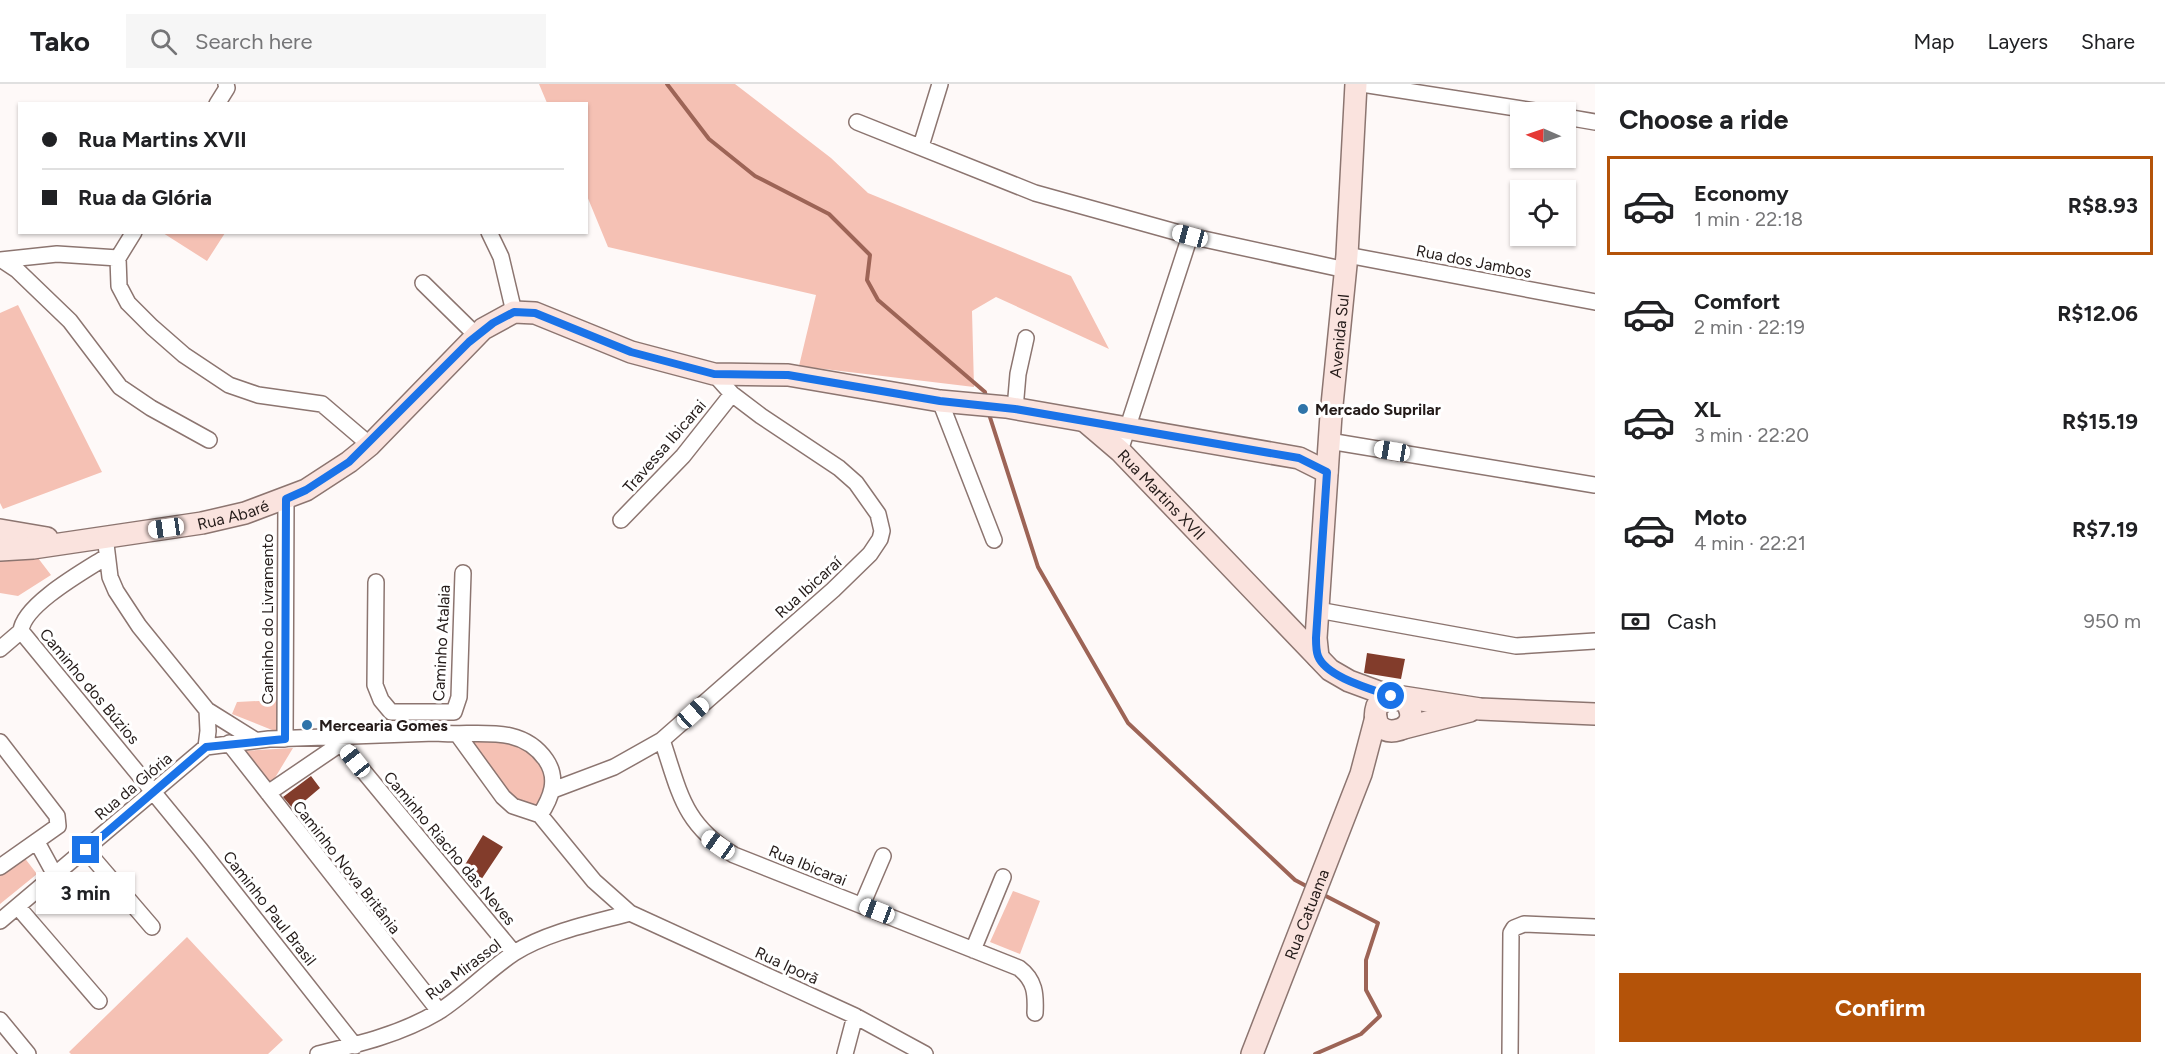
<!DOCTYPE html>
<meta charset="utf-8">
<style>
:root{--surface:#fff;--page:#f6f6f6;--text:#202124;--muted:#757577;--line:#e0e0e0;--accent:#b45309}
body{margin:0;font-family:Figtree,sans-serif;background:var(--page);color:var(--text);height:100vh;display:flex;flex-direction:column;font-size:22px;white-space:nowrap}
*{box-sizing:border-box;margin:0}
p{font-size:20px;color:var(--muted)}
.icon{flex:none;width:33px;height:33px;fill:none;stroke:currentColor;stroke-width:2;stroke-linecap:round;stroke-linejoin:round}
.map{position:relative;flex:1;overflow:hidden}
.details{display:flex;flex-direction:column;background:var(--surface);width:570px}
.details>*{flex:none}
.top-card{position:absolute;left:18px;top:18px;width:570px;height:132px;border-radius:0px;box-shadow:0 2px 4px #0004;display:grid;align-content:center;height:132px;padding:0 24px;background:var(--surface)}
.needle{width:39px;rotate:272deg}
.buttons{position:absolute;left:1510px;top:18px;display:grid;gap:12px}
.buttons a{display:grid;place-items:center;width:66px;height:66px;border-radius:0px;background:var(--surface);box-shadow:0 2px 4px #0004;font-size:30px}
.end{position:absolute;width:27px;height:27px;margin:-14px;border:8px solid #1a73e8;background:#fff;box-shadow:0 0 0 3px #fff}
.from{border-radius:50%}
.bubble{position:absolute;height:42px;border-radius:0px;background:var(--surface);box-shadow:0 2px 4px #0004;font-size:20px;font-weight:700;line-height:42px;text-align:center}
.car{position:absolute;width:18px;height:36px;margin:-18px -9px;border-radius:8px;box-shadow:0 0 4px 2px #0007;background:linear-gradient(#fff 24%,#345 0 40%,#fff 0 76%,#345 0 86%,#fff 0)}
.top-card b{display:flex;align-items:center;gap:21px;height:57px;font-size:22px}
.top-card b+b{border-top:2px solid var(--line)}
.top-card i{width:15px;height:15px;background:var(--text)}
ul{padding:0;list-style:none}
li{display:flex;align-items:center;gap:18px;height:99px;margin:0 12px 9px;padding:0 12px;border:3px solid transparent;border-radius:0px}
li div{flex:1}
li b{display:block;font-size:22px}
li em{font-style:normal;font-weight:700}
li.on{border-color:var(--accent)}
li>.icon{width:54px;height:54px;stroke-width:1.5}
h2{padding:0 24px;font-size:27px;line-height:72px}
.pay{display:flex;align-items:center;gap:15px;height:66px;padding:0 24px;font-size:22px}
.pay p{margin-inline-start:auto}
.primary-button{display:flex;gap:12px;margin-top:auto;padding:12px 24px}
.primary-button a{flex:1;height:69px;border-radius:0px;background:var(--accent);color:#fff;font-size:24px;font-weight:700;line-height:69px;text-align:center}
header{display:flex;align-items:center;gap:36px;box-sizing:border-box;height:84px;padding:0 30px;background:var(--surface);border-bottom:2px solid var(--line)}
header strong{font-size:28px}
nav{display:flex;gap:33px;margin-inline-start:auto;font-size:21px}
.search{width:420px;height:54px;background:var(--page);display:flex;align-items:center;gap:15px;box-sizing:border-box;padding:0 21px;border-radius:0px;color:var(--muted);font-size:22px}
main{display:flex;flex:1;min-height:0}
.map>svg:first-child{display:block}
.green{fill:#f5c1b4}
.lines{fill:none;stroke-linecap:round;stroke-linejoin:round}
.stream{stroke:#9d6456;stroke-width:4}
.building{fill:#823c2b}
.street-casing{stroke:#8c7570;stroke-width:18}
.secondary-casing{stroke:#8c7570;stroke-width:24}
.street{stroke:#fff;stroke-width:15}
.secondary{stroke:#fae3de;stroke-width:21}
.route{stroke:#1a73e8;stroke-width:8}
.poi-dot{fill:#2f74a9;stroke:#fff;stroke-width:2}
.labels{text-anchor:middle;stroke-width:6;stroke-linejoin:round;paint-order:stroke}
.street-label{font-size:16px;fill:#241b19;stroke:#fff}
.poi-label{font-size:16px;font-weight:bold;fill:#241b19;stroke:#fff;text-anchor:start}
</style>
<header>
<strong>Tako</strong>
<div class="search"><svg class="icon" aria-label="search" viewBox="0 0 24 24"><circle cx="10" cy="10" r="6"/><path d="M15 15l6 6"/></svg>Search here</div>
<nav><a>Map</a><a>Layers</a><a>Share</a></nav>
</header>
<main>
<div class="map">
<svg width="1595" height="970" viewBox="0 0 1595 970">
<rect width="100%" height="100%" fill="#fef9f8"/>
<path class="green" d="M539,0H735L831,74L868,109L1071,192L1109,265L996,213L972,227L974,303L799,282L816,211L608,163L587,112L586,20L547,19Z
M163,149L225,148V149L207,177Z
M18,221L102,388L3,425L0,419V229Z
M38,474L51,491L18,512L0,509V477Z
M279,616L277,648L232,630L237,618Z
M454,649L514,653L537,673L558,710C543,724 534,725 514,721Z
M293,664L270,702L243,667Z
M20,768L37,790L0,820V785Z
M1013,807L1040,817L1020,870L990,858Z
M187,853L283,956L268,970H71L69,968Z"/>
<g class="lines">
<path class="stream" d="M667,0L709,55L755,92L829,130L870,171L867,196L878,216L985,308L986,314
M988,327L1038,483L1128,639L1295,796L1310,804
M1315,970L1361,950L1380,932L1366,906V876L1378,839L1322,810"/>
</g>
<path class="building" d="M1367,569L1405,575L1401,595L1364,589Z
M311,692L320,704L294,726L283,713Z
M483,751L503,763L477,802L460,789Z"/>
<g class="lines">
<defs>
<path id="street" d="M1362,0L1541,28
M217,20L227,4L226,0
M1566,33L1595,38
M857,38L1035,109L1190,152L1346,186
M921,62L940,0
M134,148L118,174L119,202L128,219L152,243L184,271L229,301L258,311L322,320L370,361
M489,148L501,173L514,228
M1347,171L1595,218
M0,176L57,170L118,174
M2,176L17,186L70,237L120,303L151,324L209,356
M423,199L477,252
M940,317L994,456
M1015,325L1018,290L1026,254
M1329,357L1595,401
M1120,367L1190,152
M621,436L683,372L732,310
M105,452L110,493L116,507L139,542L207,626L255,656
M376,498L375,601L381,616L391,628H454L459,613L463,489
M1318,526L1516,562L1595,557
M21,547L200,765L355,962
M0,565L21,547C23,521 84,487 106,473
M458,651L503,713L513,722L540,731L594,797L630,829L855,932L925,970
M336,654L514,869
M285,655L286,415
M662,656C680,709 683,740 734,771L1019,884C1035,896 1036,910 1035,929
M0,658L57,732L58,742L0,783
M229,659L439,927
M206,663L269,655L435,649C474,653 520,638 546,676C559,695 551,714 540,731
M206,663L208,647L207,626
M553,706L614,683L662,656L833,506L870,470L880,455L882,447L878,430L856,399L839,384L761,332L732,310L714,290
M268,709L340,660
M37,758L55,791
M86,766L152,843
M862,821L883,772
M18,823L99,917
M0,837L206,663
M973,866L1003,793
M0,936L28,970
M318,970C359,960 401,950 438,928C465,911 487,887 514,869C547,848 593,839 630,829
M845,970L855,932
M1510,970L1511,849L1514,844L1524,840L1595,843"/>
<g id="secondary">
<path id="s1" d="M1086,338L1120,367L1330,586L1349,597L1406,618C1428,651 1365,660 1377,622L1391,612"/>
<path d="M0,446L47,454"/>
<path id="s2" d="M0,466L33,464L202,439L245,429L306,406L349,378L370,361L483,245L514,228L535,229L631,268L714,290L788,291L940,317L1006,323L1299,374L1327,388"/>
<path id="s3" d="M1318,573L1316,554L1331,331L1347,171L1356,0"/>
<path d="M1396,612L1480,625L1595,630"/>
<path d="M1404,644L1470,627"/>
<path id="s4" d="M1252,970L1361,690L1376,633"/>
</g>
</defs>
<use href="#street" class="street-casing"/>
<use href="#secondary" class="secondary-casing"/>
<use href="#street" class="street"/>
<use href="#secondary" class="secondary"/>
</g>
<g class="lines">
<path class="route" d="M86,766L206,663L285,655L286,415L306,406L349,378L469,258L493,239L514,228L535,229L631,268L714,290L788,291L940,317L1015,325L1299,374L1327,388L1316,554C1316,560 1316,567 1318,572C1326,593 1371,605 1391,612"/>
</g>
<g class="poi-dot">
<circle cx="1303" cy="325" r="6"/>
<circle cx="307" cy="641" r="6"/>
</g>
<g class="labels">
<g class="street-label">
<text transform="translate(1474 177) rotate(11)" y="6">Rua dos Jambos</text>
<text dy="6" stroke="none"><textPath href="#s3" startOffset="322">Avenida Sul</textPath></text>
<text transform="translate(664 362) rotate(-49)" y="6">Travessa Ibicarai</text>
<text dy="6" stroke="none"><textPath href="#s1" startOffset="105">Rua Martins XVII</textPath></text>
<text dy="6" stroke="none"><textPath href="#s2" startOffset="236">Rua Abaré</textPath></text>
<text transform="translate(808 503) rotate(-42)" y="6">Rua Ibicaraí</text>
<text transform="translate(267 535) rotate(-90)" y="6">Caminho do Livramento</text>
<text transform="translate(441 559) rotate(-87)" y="6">Caminho Atalaia</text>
<text transform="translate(90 602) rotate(50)" y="6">Caminho dos Búzios</text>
<text transform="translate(133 702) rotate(-40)" y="6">Rua da Glória</text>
<text transform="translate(450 764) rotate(50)" y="6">Caminho Riacho das Neves</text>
<text transform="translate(808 781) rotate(22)" y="6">Rua Ibicarai</text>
<text transform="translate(347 783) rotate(52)" y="6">Caminho Nova Britânia</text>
<text transform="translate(270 824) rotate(52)" y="6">Caminho Paul Brasil</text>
<text dy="6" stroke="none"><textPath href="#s4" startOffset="150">Rua Catuama</textPath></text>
<text transform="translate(787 881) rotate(25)" y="6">Rua Iporã</text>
<text transform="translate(463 885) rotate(-37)" y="6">Rua Mirassol</text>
</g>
<g class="poi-label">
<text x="1315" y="331">Mercado Suprilar</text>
<text x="319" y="647">Mercearia Gomes</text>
</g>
</g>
</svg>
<div class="buttons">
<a><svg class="needle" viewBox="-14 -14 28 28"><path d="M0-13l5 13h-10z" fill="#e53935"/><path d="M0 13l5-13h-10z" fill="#757577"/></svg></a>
<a><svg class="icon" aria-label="locate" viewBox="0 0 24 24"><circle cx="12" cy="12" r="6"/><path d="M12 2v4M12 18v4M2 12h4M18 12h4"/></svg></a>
</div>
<i class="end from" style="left:1391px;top:612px"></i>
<i class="end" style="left:86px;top:766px"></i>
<div class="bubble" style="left:36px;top:788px;width:99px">3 min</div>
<i class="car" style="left:1190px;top:152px;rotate:285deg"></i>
<i class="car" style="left:1392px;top:367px;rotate:279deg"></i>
<i class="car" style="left:166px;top:444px;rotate:262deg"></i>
<i class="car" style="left:693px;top:629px;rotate:48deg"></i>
<i class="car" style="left:355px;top:677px;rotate:321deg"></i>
<i class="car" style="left:718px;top:761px;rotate:305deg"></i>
<i class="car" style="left:877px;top:827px;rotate:291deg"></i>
<div class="top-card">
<b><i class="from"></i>Rua Martins XVII</b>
<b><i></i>Rua da Glória</b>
</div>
</div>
<section class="details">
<h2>Choose a ride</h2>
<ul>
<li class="on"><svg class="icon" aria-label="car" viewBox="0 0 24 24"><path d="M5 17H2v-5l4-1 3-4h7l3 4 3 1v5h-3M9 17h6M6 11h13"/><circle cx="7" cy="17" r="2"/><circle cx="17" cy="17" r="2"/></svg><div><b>Economy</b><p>1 min · 22:18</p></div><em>R$8.93</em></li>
<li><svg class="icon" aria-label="car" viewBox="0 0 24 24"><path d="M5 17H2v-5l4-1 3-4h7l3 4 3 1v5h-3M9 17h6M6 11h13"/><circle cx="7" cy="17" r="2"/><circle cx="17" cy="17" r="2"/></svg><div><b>Comfort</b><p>2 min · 22:19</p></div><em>R$12.06</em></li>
<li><svg class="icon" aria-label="car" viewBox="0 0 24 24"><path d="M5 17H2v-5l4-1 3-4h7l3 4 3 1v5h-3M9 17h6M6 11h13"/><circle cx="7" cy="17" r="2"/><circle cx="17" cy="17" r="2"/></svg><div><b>XL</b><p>3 min · 22:20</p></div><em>R$15.19</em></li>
<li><svg class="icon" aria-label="car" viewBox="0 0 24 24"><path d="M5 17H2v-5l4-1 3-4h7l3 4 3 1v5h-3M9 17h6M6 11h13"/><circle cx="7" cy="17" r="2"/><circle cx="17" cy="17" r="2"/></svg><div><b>Moto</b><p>4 min · 22:21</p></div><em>R$7.19</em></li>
</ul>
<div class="pay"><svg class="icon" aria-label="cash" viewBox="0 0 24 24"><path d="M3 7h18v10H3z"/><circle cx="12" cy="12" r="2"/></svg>Cash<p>950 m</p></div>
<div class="primary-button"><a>Confirm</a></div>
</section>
</main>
